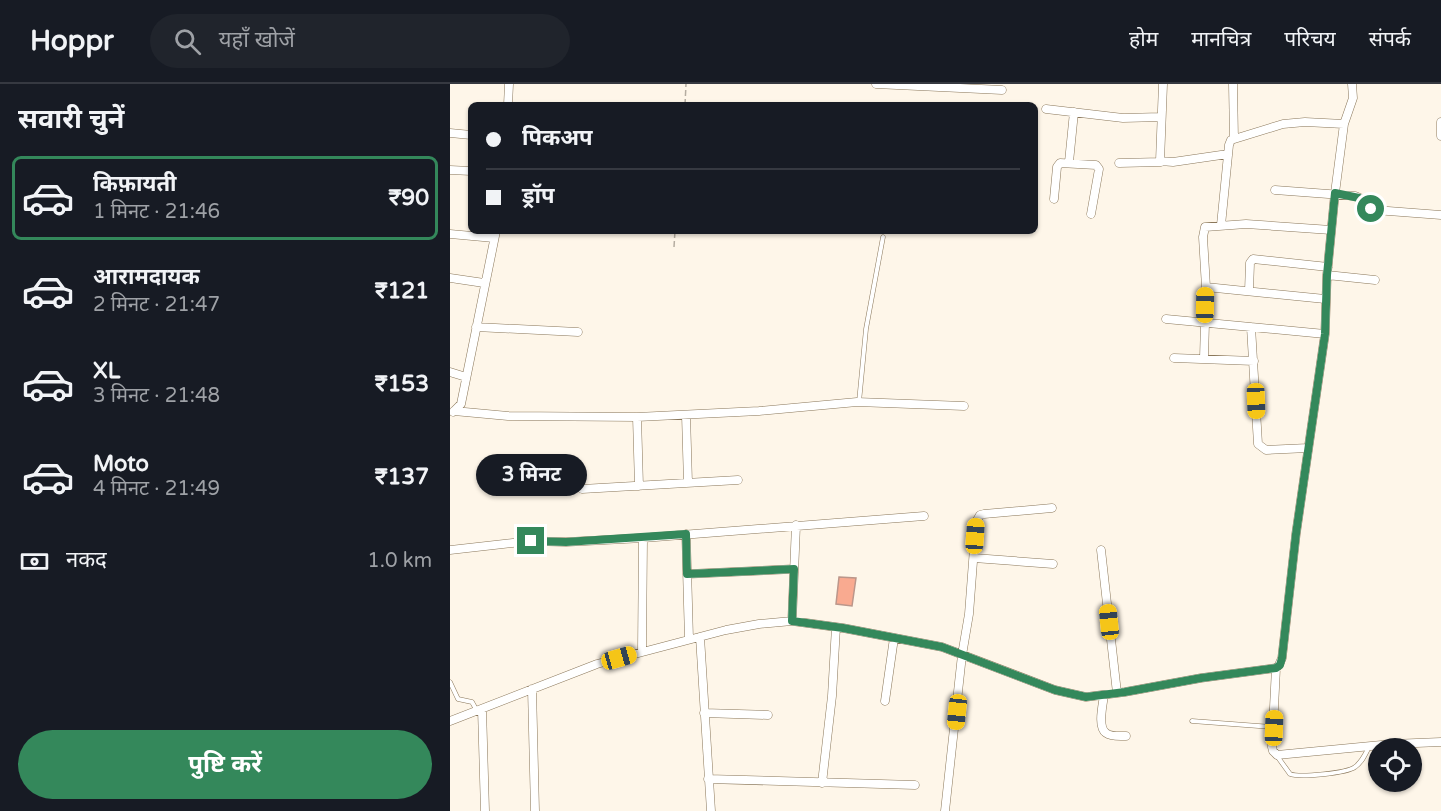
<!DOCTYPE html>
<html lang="hi">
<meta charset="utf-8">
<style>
:root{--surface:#171b24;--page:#20242c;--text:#f1f3f6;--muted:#9ea1a6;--line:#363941;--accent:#34885b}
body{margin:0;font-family:"Varela Round","Noto Sans Devanagari",sans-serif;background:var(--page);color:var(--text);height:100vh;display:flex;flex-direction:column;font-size:22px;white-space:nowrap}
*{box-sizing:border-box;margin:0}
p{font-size:20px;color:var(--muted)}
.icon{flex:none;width:33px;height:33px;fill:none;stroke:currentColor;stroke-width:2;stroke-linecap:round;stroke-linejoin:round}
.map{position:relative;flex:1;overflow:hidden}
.sheet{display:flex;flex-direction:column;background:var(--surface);width:450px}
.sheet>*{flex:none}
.top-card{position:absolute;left:18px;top:18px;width:570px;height:132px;border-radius:9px;box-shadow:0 2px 4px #0004;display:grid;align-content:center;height:132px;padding:0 18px;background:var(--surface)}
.buttons{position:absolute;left:918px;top:654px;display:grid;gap:12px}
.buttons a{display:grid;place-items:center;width:54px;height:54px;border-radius:50%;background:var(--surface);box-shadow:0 2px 4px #0004;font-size:30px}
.end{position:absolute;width:27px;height:27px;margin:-14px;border:8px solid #34885b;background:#fff;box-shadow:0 0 0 3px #fff}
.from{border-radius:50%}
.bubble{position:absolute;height:42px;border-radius:21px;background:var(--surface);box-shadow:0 2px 4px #0004;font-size:20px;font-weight:700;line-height:42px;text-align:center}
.car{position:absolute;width:18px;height:36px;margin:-18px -9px;border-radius:8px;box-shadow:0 0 4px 2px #0007;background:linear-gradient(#f5c518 24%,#345 0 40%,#f5c518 0 76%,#345 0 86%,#f5c518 0)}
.top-card b{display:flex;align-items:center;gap:21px;height:57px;font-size:22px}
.top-card b+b{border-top:2px solid var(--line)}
.top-card i{width:15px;height:15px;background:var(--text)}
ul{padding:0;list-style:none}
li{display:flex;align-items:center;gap:18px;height:84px;margin:0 12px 9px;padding:0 6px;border:3px solid transparent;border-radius:9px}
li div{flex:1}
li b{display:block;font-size:22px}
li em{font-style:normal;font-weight:700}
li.selected{border-color:var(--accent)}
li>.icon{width:54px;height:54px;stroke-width:1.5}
h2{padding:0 18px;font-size:27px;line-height:72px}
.pay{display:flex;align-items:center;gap:15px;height:66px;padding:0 18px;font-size:22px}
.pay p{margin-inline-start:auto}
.action{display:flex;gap:12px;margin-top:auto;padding:12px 18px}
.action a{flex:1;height:69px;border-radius:36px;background:var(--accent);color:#fff;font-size:24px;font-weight:700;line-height:69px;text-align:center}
header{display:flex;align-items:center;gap:36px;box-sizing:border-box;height:84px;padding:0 30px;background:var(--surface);border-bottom:2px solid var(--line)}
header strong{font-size:28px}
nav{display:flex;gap:33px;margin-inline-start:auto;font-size:21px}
.search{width:420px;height:54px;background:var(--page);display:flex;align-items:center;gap:15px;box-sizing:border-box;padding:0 21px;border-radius:33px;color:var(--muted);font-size:22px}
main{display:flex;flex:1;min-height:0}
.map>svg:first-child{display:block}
.building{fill:#f9aa90;stroke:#bb968a;stroke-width:1.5}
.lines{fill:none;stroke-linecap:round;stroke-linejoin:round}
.lane-casing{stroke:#8a775a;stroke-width:5}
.street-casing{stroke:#8a775a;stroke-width:9}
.path{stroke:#b5ada1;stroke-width:1.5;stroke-dasharray:6 3;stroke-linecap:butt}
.lane{stroke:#fff;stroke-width:4}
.street{stroke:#fff;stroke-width:8}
.route{stroke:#34885b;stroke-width:8}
</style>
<header>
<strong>Hoppr</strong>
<div class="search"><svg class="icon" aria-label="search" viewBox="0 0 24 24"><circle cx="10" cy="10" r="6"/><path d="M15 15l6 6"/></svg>यहाँ खोजें</div>
<nav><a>होम</a><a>मानचित्र</a><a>परिचय</a><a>संपर्क</a></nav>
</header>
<main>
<section class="sheet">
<h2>सवारी चुनें</h2>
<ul>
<li class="selected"><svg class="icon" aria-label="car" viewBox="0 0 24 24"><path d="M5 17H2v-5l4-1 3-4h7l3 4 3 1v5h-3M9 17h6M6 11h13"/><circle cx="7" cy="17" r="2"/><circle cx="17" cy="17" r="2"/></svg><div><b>किफ़ायती</b><p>1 मिनट · 21:46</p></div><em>₹90</em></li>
<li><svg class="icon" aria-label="car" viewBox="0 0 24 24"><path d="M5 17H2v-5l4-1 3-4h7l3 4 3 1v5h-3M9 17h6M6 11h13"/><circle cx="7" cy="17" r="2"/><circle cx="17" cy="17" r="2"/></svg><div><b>आरामदायक</b><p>2 मिनट · 21:47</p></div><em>₹121</em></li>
<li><svg class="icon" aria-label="car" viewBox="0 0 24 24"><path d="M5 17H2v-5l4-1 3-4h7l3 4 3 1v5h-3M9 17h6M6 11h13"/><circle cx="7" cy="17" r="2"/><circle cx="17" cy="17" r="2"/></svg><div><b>XL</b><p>3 मिनट · 21:48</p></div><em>₹153</em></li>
<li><svg class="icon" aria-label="car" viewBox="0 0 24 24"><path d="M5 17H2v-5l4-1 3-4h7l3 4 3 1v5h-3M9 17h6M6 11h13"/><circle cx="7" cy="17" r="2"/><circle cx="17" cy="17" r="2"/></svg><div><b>Moto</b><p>4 मिनट · 21:49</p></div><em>₹137</em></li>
</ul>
<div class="pay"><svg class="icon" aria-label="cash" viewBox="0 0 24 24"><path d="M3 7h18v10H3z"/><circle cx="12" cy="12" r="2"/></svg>नकद<p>1.0 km</p></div>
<div class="action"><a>पुष्टि करें</a></div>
</section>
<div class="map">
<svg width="991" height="727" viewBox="0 0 991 727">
<rect width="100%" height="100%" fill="#fef6e9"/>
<path class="building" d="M389,493L406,494L402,522L386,520Z"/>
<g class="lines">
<defs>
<path id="lane" d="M409,318L416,245L433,153
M0,598L8,615L22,618L27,627
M742,637L822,643
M827,672L840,690C850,694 897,689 905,683C912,678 915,671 919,663"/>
<path id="street" d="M426,0L552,6
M713,0L710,77L723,78L778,70
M783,0L784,55
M58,21L59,0
M596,25L673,34L711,33
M991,38V52
M0,49L21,51
M619,78L624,28
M669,79L711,78
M0,86L21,87
M825,106L905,112L912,115L925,126L991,131
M604,115L607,83L610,79L646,81L649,85L641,130
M771,141L779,61L781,56L833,40L855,38L894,40
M0,150L44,154
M877,191L925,196
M0,194L34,199
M756,203L875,215
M799,207L800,179L803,175L878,183
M716,235L875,250
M26,243L128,248
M801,243L808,360L816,366L858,364
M724,274L804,277
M754,274L756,203L753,153L755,143L796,140L881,146
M0,288L16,293
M4,327L58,332L187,333L309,327L407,318L514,322
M3,328L11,320L46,147
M236,331L238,399
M187,333L189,402
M132,405L288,396
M236,450L239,555
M0,466L81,457L116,458L193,454L474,432
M651,466L667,609
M524,474L603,480
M237,490L344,485
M342,537L346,441
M250,553L261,727
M192,567L193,454
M826,584L822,663L823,667L827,671L942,660L991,658
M82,605L85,727
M654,611C653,620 647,643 656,649C661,653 670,652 676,652
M435,617L444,554
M32,625L35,727
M254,629L318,631
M0,637L147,580L276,546L309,540L342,537L393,544L492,563L605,606L636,613L675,608L751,594L826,584L829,581L832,574L846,450L875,250L877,191L885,109L894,40L903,14L902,0
M258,695L465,701
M372,699L382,612L386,543
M495,727L512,571L519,530L526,438L530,431L534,430L602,424"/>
</defs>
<use href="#lane" class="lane-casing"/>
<use href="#street" class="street-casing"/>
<path class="path" d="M235,21L236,0
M224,163L225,147"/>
<use href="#lane" class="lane"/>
<use href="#street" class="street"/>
</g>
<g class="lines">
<path class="route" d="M81,457L116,458L236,450L237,490L344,485L342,537L393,544L492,563L605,606L636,613L675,608L751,594L826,584L830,581L832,574L846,450L875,250L877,191L885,109L909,114L921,125"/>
</g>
</svg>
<div class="buttons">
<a><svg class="icon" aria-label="locate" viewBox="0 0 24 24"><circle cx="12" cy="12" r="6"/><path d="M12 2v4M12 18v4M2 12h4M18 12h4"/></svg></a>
</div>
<i class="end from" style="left:921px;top:125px"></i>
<i class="end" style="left:81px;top:457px"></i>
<div class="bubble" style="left:26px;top:370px;width:111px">3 मिनट</div>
<i class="car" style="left:755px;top:221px;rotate:1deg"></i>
<i class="car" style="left:806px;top:317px;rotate:178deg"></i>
<i class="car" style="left:525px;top:452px;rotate:4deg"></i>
<i class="car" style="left:659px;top:538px;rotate:354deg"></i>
<i class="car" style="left:169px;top:574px;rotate:74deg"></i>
<i class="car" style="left:507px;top:628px;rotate:186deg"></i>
<i class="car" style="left:824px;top:644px;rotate:2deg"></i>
<div class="top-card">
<b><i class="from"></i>पिकअप</b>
<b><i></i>ड्रॉप</b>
</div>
</div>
</main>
